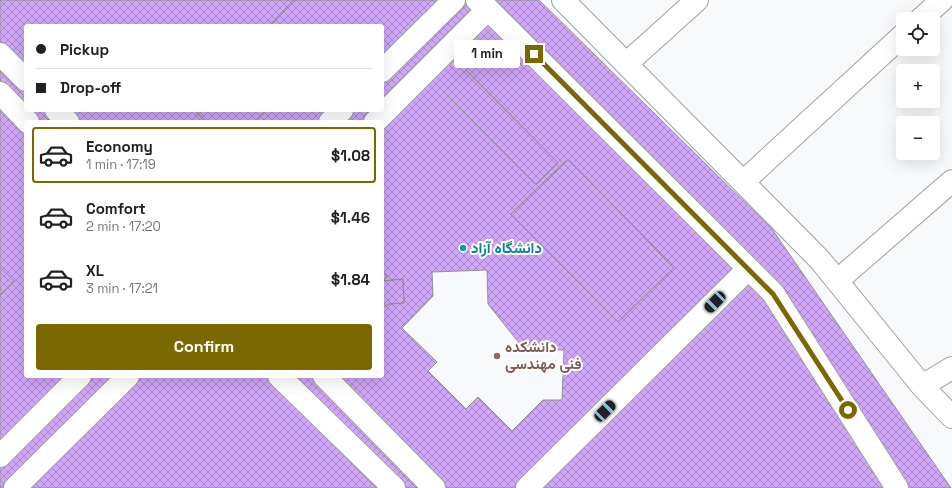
<!DOCTYPE html>
<meta charset="utf-8">
<style>
:root{--surface:#fff;--page:#f2f2f2;--text:#202124;--muted:#757577;--line:#e0e0e0;--accent:#7b6800}
body{margin:0;font-family:"Space Grotesk",Vazirmatn,sans-serif;background:var(--page);color:var(--text);height:100vh;display:flex;flex-direction:column;font-size:15px;white-space:nowrap}
*{box-sizing:border-box;margin:0}
p{font-size:13px;color:var(--muted)}
.icon{flex:none;width:22px;height:22px;fill:none;stroke:currentColor;stroke-width:2;stroke-linecap:round;stroke-linejoin:round}
.map{position:relative;flex:1;overflow:hidden}
.details{position:absolute;left:24px;top:120px;width:360px;height:258px;display:flex;flex-direction:column;background:var(--surface);border-radius:4px;box-shadow:0 4px 16px #0002}
.details>*{flex:none}
.top-card{position:absolute;left:24px;top:24px;width:360px;height:88px;border-radius:4px;box-shadow:0 4px 16px #0002;display:grid;align-content:center;height:88px;padding:0 12px;background:var(--surface)}
.tools{position:absolute;left:896px;top:12px;display:grid;gap:8px}
.tools a{display:grid;place-items:center;width:44px;height:44px;border-radius:4px;background:var(--surface);box-shadow:0 4px 16px #0002;font-size:20px}
.end{position:absolute;width:18px;height:18px;margin:-9px;border:5px solid #7b6800;background:#fff;box-shadow:0 0 0 2px #fff}
.from{border-radius:50%}
.bubble{position:absolute;height:28px;border-radius:4px;background:var(--surface);box-shadow:0 4px 16px #0002;font-size:13px;font-weight:700;line-height:28px;text-align:center}
.car{position:absolute;width:12px;height:24px;margin:-12px -6px;border-radius:5px;box-shadow:0 0 3px 1px #0007;background:linear-gradient(#222 24%,#8ab4d8 0 40%,#222 0 76%,#8ab4d8 0 86%,#222 0)}
.top-card b{display:flex;align-items:center;gap:14px;height:38px;font-size:15px}
.top-card b+b{border-top:1px solid var(--line)}
.top-card i{width:10px;height:10px;background:var(--text)}
ul{padding:7px 0 0;list-style:none}
li{display:flex;align-items:center;gap:12px;height:56px;margin:0 8px 6px;padding:0 4px;border:2px solid transparent;border-radius:4px}
li div{flex:1}
li b{display:block;font-size:15px}
li em{font-style:normal;font-weight:700}
li.active{border-color:var(--accent)}
li>.icon{width:36px;height:36px;stroke-width:1.5}
.button{display:flex;gap:8px;margin-top:auto;padding:8px 12px}
.button a{flex:1;height:46px;border-radius:4px;background:var(--accent);color:#fff;font-size:16px;font-weight:700;line-height:46px;text-align:center}
.map>svg:first-child{display:block}
.building{fill:url(#building-cross-hatch);stroke:#919192;fill-rule:evenodd}
.lines{fill:none;stroke-linecap:round;stroke-linejoin:round}
.minor-casing{stroke:#9fa0a1;stroke-width:24}
.minor{stroke:#fff;stroke-width:22}
.route{stroke:#7b6800;stroke-width:5}
.culture-dot{fill:#0f9aa8;stroke:#fff;stroke-width:1.5}
.education-dot{fill:#8d6e63;stroke:#fff;stroke-width:1.5}
.labels{text-anchor:middle;stroke-width:4;stroke-linejoin:round;paint-order:stroke}
.culture-label{font-size:15px;font-weight:bold;fill:#0d838f;stroke:#fff;text-anchor:start}
.education-label{font-size:15px;font-weight:bold;fill:#785e54;stroke:#fff;text-anchor:start}
</style>
<div class="map">
<svg width="952" height="488" viewBox="0 0 952 488">
<defs>
<pattern id="building-cross-hatch" width="8" height="8" patternUnits="userSpaceOnUse"><rect width="8" height="8" fill="#cfa6f8"/><path d="M0 0l8 8M0 8l8-8" fill="none" stroke="#a888c9"/></pattern>
</defs>
<rect width="100%" height="100%" fill="#f8f9fa"/>
<path class="building" d="M0,0H294L269,26H26V110H194L207,122H26V376H382V308L389,304L404,303L403,279L383,281L387,276L382,272V122H255L267,110H382V26H350L376,0H539L772,229L951,488H0V295L14,281L0,267ZM466,70L558,163L536,185L444,92ZM568,159L674,268L618,322L511,214Z
M294,0H376L350,26H269Z
M466,70L558,163L536,185L444,92Z
M194,110H267L255,122H207Z
M568,159L674,268L618,322L511,214Z
M0,267L14,281L0,295Z
M487,270L488,304L524,349L564,350L562,400H543L512,431L478,397L466,409L428,371L437,362L402,328L433,296L432,272Z
M382,272L387,276L383,281L403,279L404,303L389,304L382,308Z"/>
<g class="lines">
<defs>
<path id="minor" d="M477,0L488,9L773,293L897,488
M563,0L820,260L922,386L952,368
M921,19L942,0
M0,54L26,80
M626,64L697,0
M382,71L454,0
M0,93L28,122
M56,110L68,122
M330,122L342,110
M375,122L488,9
M743,182L903,35
M837,281L952,181
M279,376L394,488
M324,376L434,488
M922,386L952,417
M0,456L80,376
M15,488L128,376
M527,488L748,269"/>
</defs>
<use href="#minor" class="minor-casing"/>
<use href="#minor" class="minor"/>
</g>
<g class="lines">
<path class="route" d="M534,54L773,294L848,410"/>
</g>
<circle class="culture-dot" cx="463" cy="248" r="4"/>
<circle class="education-dot" cx="497" cy="356" r="4"/>
<g class="labels">
<g class="culture-label">
<text x="471" y="253">دانشگاه آزاد</text>
</g>
<g class="education-label">
<text x="505" y="352">دانشکده<tspan x="505" dy="17">فنی مهندسی</tspan></text>
</g>
</g>
</svg>
<div class="tools">
<a><svg class="icon" aria-label="locate" viewBox="0 0 24 24"><circle cx="12" cy="12" r="6"/><path d="M12 2v4M12 18v4M2 12h4M18 12h4"/></svg></a>
<a>+</a>
<a>−</a>
</div>
<i class="end from" style="left:848px;top:410px"></i>
<i class="end" style="left:534px;top:54px"></i>
<div class="bubble" style="left:454px;top:40px;width:66px">1 min</div>
<i class="car" style="left:715px;top:302px;rotate:225deg"></i>
<i class="car" style="left:605px;top:411px;rotate:45deg"></i>
<div class="top-card">
<b><i class="from"></i>Pickup</b>
<b><i></i>Drop-off</b>
</div>
<section class="details">
<ul>
<li class="active"><svg class="icon" aria-label="car" viewBox="0 0 24 24"><path d="M5 17H2v-5l4-1 3-4h7l3 4 3 1v5h-3M9 17h6M6 11h13"/><circle cx="7" cy="17" r="2"/><circle cx="17" cy="17" r="2"/></svg><div><b>Economy</b><p>1 min · 17:19</p></div><em>$1.08</em></li>
<li><svg class="icon" aria-label="car" viewBox="0 0 24 24"><path d="M5 17H2v-5l4-1 3-4h7l3 4 3 1v5h-3M9 17h6M6 11h13"/><circle cx="7" cy="17" r="2"/><circle cx="17" cy="17" r="2"/></svg><div><b>Comfort</b><p>2 min · 17:20</p></div><em>$1.46</em></li>
<li><svg class="icon" aria-label="car" viewBox="0 0 24 24"><path d="M5 17H2v-5l4-1 3-4h7l3 4 3 1v5h-3M9 17h6M6 11h13"/><circle cx="7" cy="17" r="2"/><circle cx="17" cy="17" r="2"/></svg><div><b>XL</b><p>3 min · 17:21</p></div><em>$1.84</em></li>
</ul>
<div class="button"><a>Confirm</a></div>
</section>
</div>
